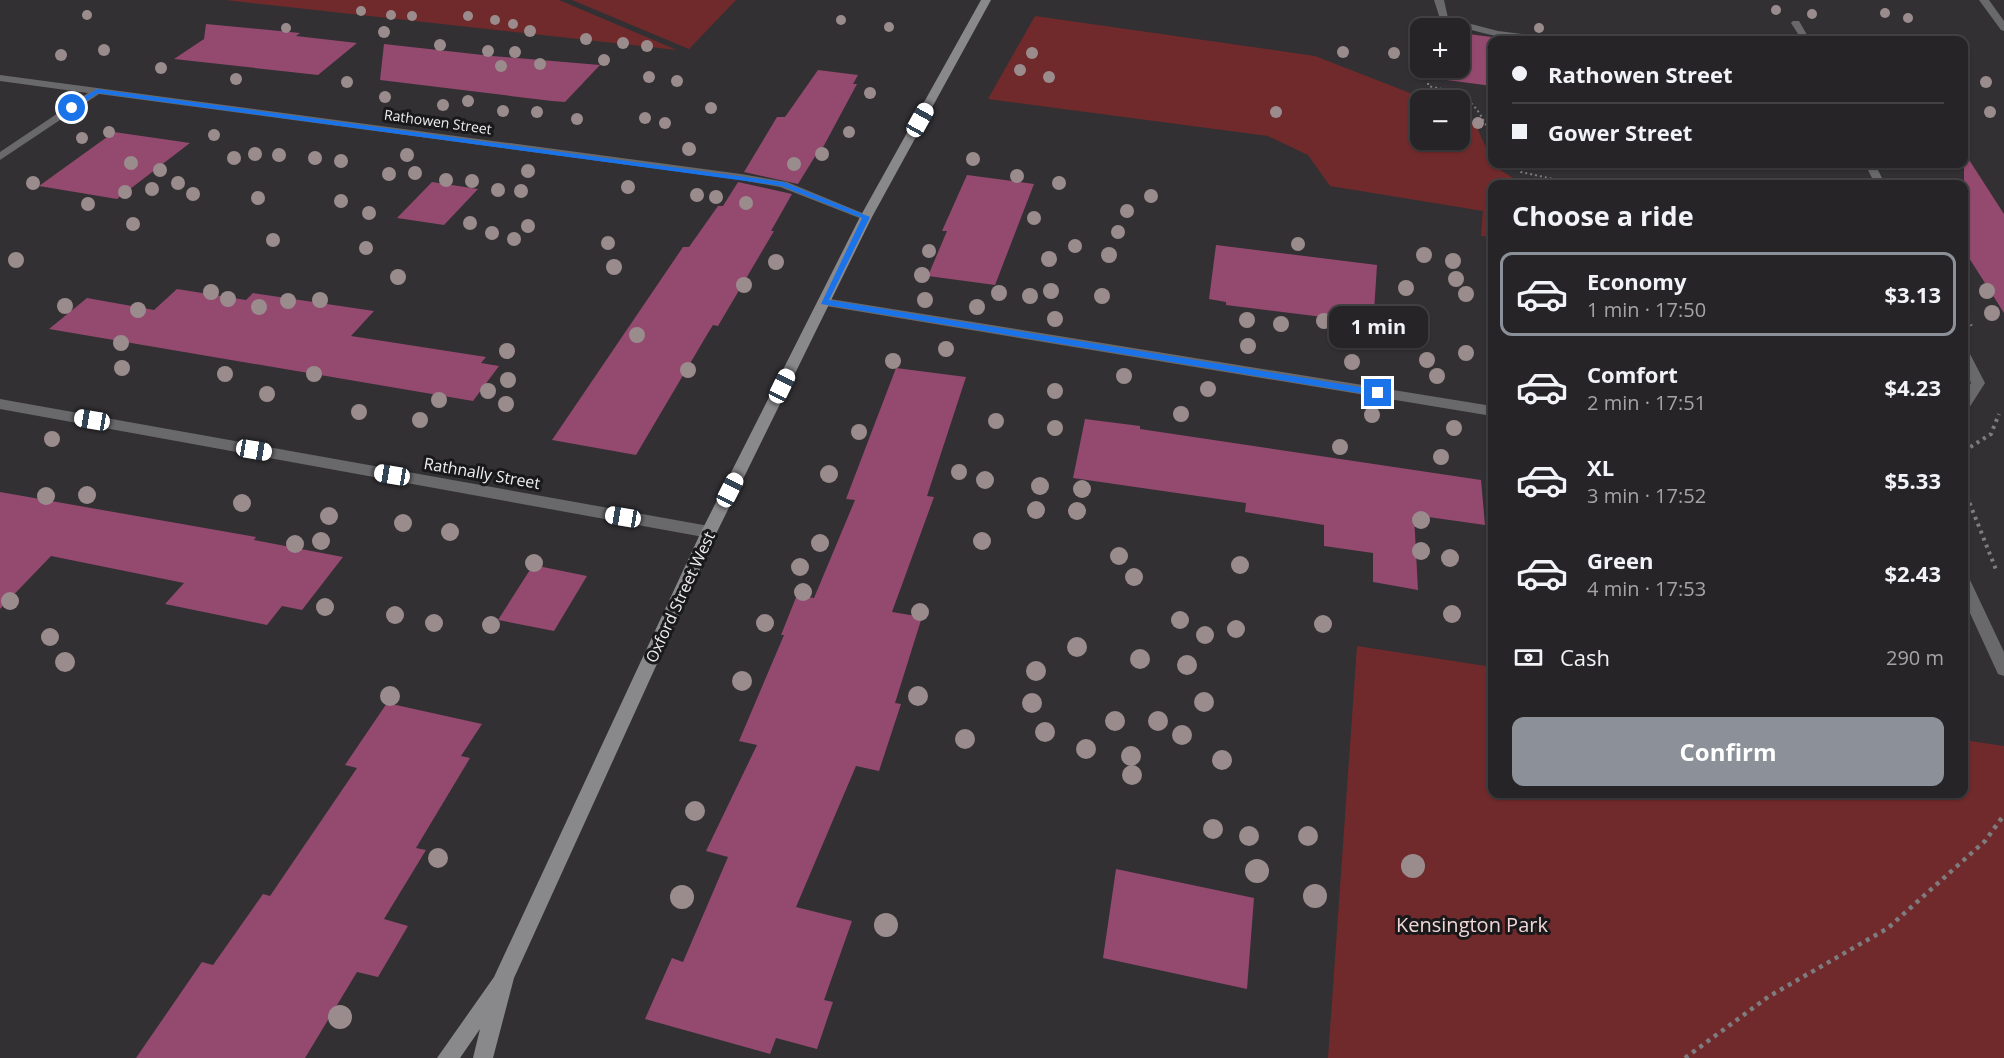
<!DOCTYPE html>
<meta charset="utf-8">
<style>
:root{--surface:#262426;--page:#323032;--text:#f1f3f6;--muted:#a4a4a7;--line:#424143;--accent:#8c9099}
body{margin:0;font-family:"Open Sans",sans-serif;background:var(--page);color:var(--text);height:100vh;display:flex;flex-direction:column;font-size:22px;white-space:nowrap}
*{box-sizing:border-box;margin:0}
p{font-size:20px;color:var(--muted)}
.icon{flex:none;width:33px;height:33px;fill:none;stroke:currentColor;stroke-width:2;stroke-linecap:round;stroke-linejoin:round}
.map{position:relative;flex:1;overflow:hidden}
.sheet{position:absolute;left:1488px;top:180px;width:480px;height:618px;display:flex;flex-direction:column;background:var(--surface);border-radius:12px;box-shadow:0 2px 4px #0004,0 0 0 2px var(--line)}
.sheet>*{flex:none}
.banner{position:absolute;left:1488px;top:36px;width:480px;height:132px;border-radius:12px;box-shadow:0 2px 4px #0004,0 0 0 2px var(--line);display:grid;align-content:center;height:132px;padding:0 24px;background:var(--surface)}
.controls{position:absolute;left:1410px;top:18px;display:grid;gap:12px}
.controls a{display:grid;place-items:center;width:60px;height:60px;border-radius:12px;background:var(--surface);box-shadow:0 2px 4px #0004,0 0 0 2px var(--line);font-size:30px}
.end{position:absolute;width:27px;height:27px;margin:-14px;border:8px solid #1a73e8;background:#fff;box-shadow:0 0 0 3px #fff}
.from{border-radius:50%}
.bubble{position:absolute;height:42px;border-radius:12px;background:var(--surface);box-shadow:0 2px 4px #0004,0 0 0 2px var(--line);font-size:20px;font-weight:700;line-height:42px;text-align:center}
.car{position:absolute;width:18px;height:36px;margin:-18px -9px;border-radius:8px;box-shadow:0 0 4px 2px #0007;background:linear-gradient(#fff 24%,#345 0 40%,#fff 0 76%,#345 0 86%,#fff 0)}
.banner b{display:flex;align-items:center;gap:21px;height:57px;font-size:22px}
.banner b+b{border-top:2px solid var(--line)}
.banner i{width:15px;height:15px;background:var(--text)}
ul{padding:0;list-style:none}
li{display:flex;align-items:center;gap:18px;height:84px;margin:0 12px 9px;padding:0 12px;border:3px solid transparent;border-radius:12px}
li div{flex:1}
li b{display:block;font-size:22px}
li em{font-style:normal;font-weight:700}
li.current{border-color:var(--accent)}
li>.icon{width:54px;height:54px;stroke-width:1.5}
h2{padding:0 24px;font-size:27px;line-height:72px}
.pay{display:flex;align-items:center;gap:15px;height:66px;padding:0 24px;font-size:22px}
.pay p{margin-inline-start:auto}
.action{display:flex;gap:12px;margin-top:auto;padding:12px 24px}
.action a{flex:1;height:69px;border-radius:12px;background:var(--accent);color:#fff;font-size:24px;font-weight:700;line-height:69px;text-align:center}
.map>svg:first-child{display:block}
.green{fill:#712a2b}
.building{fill:#94496f}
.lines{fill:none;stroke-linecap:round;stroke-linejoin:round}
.path-far2{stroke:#7d7c7e;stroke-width:2;stroke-dasharray:2 3;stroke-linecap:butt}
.path-far1{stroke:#7d7c7e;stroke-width:4;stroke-dasharray:3 4.5;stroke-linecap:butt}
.path{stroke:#7d7c7e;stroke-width:4.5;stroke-dasharray:4 5;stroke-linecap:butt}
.service{fill:#69696b;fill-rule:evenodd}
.minor{fill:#69696b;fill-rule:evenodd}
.secondary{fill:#89898c;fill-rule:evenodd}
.tree{fill:#9a8c8d}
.route{fill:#1a73e8}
.labels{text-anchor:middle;stroke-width:6;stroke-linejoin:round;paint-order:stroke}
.far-street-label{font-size:14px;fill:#efeef0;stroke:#19181a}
.street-label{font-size:16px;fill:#efeef0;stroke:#19181a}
.near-park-label{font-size:20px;fill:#f0d7d6;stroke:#19181a}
</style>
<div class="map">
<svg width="2004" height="1058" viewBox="0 0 2004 1058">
<rect width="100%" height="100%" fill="#323033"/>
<path class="green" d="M225,0H559L677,50Z
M572,0H736L689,49Z
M1035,16L1315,56L1428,100H1420V140H1460V116L1476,125L1494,166L1513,178L1533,184H1492V237L1481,236L1483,211L1330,186L1308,155L1268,136L988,99Z
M1357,646L1492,667V794H1964V740L2004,746V1058H1328Z"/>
<path class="building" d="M206,24L300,33L296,36L357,43L318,75L174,59L204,39Z
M1460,33L1492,37V86L1439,79L1437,68H1460Z
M384,44L492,56L600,65L565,102L552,101L380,80Z
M818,70L858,75L853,84H857L821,151L819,150L798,184L744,172L777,117H785Z
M114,132L190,143L117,199L39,186Z
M1964,152L2004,214V313L1964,250Z
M967,175L1034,184L995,285L928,276L947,231H942Z
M432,182L478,189L444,225L397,218Z
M738,182L792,194L771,231H774L718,326L713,325L708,333L636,455L552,440L683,247H689L718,206H723Z
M1216,245L1377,265L1373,327L1331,318L1226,305V302L1209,299Z
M177,289L246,300L253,293L374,311L351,336L486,357L481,363L499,366L473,401L49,329L87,298L154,310Z
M896,368L966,377L927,496L934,497L892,612L922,617L895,703L901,704L879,771L856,766L796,907L852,921L824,1000L833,1002L817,1049L776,1038L770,1054L645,1019L672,958L683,962L728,857L706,851L757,745L739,741L784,635H781L797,595L814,598L855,500L846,499Z
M1085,419L1140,426V429L1481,480L1485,525L1414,515L1418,590L1373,582V553L1324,546V525L1245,512L1246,503L1073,478Z
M0,492L256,537L254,540L343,557L302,610L282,606L267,625L165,604L184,583L51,556L0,609Z
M533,565L587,576L554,631L498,620Z
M387,703L482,724L461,756L470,758L416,848L426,850L384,919L408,926L378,977L357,972L305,1058H136L202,962L213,965L263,894L270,896L357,768L345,765Z
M1116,869L1254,898L1247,989L1103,958Z"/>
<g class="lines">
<path class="path-far2" d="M1429,68L1428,86C1468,94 1475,101 1492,137
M1514,164L1521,172L1576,184"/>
<path class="path-far1" d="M1964,311L1971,326
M1964,451L1991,434L1999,414
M1964,489L1997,572"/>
<path class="path" d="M1685,1058L1768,997L1888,928L1985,841L2004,815"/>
<path class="service" d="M1979,0H1989L2004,21V31L2001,30Z"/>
<path class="minor" d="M1434,0H1444L1448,18L1498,31L1547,37L1552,40C1515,44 1477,31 1441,22Z
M1793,21H1799L1810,40H1802L1791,23Z
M0,75L741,174L787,182L872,217L870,219H862L780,187L741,180L99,94L0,160V152L88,93L0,81Z
M1865,164H1875L1885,184H1875Z
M824,298L1492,406V416L820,305L818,302Z
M1964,351L1969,352L1985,383L1969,408L1964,410V395L1971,383L1964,367Z
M0,399L709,526L714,528L717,532L714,536L709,538L0,409Z
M1964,578L1970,580L2004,652V676L1998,674L1964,600Z"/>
<path class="secondary" d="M981,0H991L872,217L717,532L514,978L493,1058H473L480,1029L460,1058H437L494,977L701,532L860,217Z"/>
</g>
<g class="tree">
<circle cx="1776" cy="10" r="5"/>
<circle cx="361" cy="11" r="5"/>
<circle cx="1885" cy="13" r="5"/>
<circle cx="1812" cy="14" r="5"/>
<circle cx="87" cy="15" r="5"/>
<circle cx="391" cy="15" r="5"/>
<circle cx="412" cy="16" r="5"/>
<circle cx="468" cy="16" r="5"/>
<circle cx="1908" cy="18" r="5"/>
<circle cx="495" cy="20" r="5"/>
<circle cx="841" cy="20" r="5"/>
<circle cx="513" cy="24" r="5"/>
<circle cx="889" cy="27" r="5"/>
<circle cx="286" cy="28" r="5"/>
<circle cx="1539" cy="28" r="5"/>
<circle cx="530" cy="31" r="6"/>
<circle cx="384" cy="32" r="6"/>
<circle cx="586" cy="39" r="6"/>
<circle cx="623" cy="43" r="6"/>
<circle cx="440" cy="45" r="6"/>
<circle cx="647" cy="46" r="6"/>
<circle cx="104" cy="50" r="6"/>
<circle cx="488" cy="51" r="6"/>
<circle cx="515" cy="52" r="6"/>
<circle cx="1343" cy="52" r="6"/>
<circle cx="1032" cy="53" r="6"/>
<circle cx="1394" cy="53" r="6"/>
<circle cx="61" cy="55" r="6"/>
<circle cx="604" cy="60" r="6"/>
<circle cx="540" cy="64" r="6"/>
<circle cx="501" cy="66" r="6"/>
<circle cx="161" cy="68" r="6"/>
<circle cx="1020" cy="70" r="6"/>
<circle cx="649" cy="77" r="6"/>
<circle cx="1049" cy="77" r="6"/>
<circle cx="236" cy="79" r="6"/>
<circle cx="677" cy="81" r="6"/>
<circle cx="347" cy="82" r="6"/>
<circle cx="1986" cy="82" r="6"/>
<circle cx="870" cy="93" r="6"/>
<circle cx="385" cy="97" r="6"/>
<circle cx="468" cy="101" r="6"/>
<circle cx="443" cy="105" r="6"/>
<circle cx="711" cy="108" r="6"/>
<circle cx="503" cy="111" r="6"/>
<circle cx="537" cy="112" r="6"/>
<circle cx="1276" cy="112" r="6"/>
<circle cx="1990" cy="112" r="6"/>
<circle cx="645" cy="118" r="6"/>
<circle cx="577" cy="119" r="6"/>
<circle cx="665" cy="123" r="6"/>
<circle cx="1478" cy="123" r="6"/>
<circle cx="109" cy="132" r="6"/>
<circle cx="849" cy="132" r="6"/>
<circle cx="214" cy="135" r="6"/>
<circle cx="82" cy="138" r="6"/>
<circle cx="689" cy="149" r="7"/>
<circle cx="255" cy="154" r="7"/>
<circle cx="822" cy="154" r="7"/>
<circle cx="279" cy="155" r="7"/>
<circle cx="407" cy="155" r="7"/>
<circle cx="234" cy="158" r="7"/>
<circle cx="315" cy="158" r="7"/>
<circle cx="973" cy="159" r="7"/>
<circle cx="341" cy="161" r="7"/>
<circle cx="131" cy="163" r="7"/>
<circle cx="794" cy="164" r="7"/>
<circle cx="160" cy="170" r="7"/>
<circle cx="528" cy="171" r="7"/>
<circle cx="415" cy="173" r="7"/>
<circle cx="389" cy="174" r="7"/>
<circle cx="1017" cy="176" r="7"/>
<circle cx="446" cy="180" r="7"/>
<circle cx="472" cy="181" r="7"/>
<circle cx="33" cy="183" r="7"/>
<circle cx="178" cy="183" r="7"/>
<circle cx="1059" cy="183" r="7"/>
<circle cx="628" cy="187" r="7"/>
<circle cx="152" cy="189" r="7"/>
<circle cx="498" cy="190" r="7"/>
<circle cx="521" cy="191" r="7"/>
<circle cx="125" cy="192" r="7"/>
<circle cx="193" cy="194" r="7"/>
<circle cx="697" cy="195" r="7"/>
<circle cx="1151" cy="196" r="7"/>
<circle cx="716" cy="197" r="7"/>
<circle cx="258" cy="198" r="7"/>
<circle cx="341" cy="201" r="7"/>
<circle cx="746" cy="203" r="7"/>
<circle cx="88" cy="204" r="7"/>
<circle cx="1127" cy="211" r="7"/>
<circle cx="369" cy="213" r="7"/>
<circle cx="1034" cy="218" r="7"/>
<circle cx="470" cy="223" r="7"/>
<circle cx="133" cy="224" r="7"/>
<circle cx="528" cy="226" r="7"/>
<circle cx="1118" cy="232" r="7"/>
<circle cx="492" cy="233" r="7"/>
<circle cx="514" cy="239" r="7"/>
<circle cx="273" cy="240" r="7"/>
<circle cx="608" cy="243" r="7"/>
<circle cx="1298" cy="244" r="7"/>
<circle cx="1075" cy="246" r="7"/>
<circle cx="366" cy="248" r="7"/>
<circle cx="929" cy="251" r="7"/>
<circle cx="1109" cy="255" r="8"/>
<circle cx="1424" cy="255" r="8"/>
<circle cx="1049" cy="259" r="8"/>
<circle cx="16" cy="260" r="8"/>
<circle cx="1453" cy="261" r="8"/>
<circle cx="776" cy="262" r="8"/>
<circle cx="614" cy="267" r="8"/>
<circle cx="922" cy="275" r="8"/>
<circle cx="398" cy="277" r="8"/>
<circle cx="1456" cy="279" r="8"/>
<circle cx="744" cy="285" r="8"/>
<circle cx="1406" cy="288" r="8"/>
<circle cx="1051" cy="291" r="8"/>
<circle cx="1987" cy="291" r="8"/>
<circle cx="211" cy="292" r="8"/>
<circle cx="999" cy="293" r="8"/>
<circle cx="1466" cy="294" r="8"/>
<circle cx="1030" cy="296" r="8"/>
<circle cx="1102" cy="296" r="8"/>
<circle cx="228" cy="299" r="8"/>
<circle cx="320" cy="300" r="8"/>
<circle cx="925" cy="300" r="8"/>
<circle cx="288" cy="301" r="8"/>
<circle cx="65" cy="306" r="8"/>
<circle cx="259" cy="307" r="8"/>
<circle cx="977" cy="307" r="8"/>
<circle cx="138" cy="310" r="8"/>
<circle cx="1992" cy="313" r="8"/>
<circle cx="1055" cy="319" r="8"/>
<circle cx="1247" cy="320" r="8"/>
<circle cx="1324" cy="321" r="8"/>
<circle cx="1281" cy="324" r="8"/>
<circle cx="637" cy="335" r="8"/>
<circle cx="1355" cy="335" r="8"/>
<circle cx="121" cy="343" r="8"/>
<circle cx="1248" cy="346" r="8"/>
<circle cx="946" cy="349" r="8"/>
<circle cx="507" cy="351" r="8"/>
<circle cx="1466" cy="353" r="8"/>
<circle cx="1427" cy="360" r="8"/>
<circle cx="893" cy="361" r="8"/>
<circle cx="1352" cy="362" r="8"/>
<circle cx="122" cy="368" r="8"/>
<circle cx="688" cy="370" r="8"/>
<circle cx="225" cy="374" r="8"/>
<circle cx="314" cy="374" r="8"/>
<circle cx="1124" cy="376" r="8"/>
<circle cx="1437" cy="376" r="8"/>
<circle cx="508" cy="380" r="8"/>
<circle cx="1208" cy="389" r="8"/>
<circle cx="488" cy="391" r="8"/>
<circle cx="1055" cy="391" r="8"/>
<circle cx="267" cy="394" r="8"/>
<circle cx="439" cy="400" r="8"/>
<circle cx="506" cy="404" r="8"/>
<circle cx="359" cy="412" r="8"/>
<circle cx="1181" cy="414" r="8"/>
<circle cx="1372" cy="415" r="8"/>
<circle cx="420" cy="420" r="8"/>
<circle cx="996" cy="421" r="8"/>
<circle cx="1055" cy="428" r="8"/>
<circle cx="1454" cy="428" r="8"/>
<circle cx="859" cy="432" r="8"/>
<circle cx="52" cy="439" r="8"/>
<circle cx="1340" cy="447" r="8"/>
<circle cx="1441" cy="457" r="8"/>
<circle cx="959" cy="472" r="8"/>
<circle cx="829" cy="474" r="9"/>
<circle cx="985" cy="480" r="9"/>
<circle cx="1040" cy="486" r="9"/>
<circle cx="1082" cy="489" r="9"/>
<circle cx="87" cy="495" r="9"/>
<circle cx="46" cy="496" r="9"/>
<circle cx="242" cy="503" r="9"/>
<circle cx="1036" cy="510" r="9"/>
<circle cx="1077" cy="511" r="9"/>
<circle cx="329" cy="516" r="9"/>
<circle cx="1421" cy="520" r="9"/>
<circle cx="403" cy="523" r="9"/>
<circle cx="450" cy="532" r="9"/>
<circle cx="321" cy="541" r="9"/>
<circle cx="982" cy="541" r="9"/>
<circle cx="820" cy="543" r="9"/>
<circle cx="295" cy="544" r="9"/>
<circle cx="1421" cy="551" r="9"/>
<circle cx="1119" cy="556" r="9"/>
<circle cx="1450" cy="558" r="9"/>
<circle cx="534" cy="563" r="9"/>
<circle cx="1240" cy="565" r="9"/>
<circle cx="800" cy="567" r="9"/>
<circle cx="1134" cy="577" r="9"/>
<circle cx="803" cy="592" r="9"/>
<circle cx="10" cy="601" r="9"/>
<circle cx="325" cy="607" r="9"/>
<circle cx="920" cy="612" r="9"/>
<circle cx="1452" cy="614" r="9"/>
<circle cx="395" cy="615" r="9"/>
<circle cx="1180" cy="620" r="9"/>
<circle cx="434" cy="623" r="9"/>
<circle cx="765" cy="623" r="9"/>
<circle cx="1323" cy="624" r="9"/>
<circle cx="491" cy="625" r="9"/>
<circle cx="1236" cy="629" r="9"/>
<circle cx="1205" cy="635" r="9"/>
<circle cx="50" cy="637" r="9"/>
<circle cx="1077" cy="647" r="10"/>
<circle cx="1140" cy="659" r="10"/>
<circle cx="65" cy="662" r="10"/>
<circle cx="1187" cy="665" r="10"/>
<circle cx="1036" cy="671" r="10"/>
<circle cx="742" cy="681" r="10"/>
<circle cx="390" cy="696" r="10"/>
<circle cx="918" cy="696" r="10"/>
<circle cx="1204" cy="702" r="10"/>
<circle cx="1032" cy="703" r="10"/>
<circle cx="1115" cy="721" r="10"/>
<circle cx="1158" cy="721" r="10"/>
<circle cx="1045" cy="732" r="10"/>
<circle cx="1182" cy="735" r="10"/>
<circle cx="965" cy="739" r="10"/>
<circle cx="1086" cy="749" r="10"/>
<circle cx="1131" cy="756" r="10"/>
<circle cx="1222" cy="760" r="10"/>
<circle cx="1132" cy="775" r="10"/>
<circle cx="695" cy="811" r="10"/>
<circle cx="1213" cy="829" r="10"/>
<circle cx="1249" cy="836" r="10"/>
<circle cx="1308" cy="836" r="10"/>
<circle cx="438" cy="858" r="10"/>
<circle cx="1413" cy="866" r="12"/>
<circle cx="1257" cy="871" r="12"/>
<circle cx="1315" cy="896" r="12"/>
<circle cx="682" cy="897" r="12"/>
<circle cx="886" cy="925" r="12"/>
<circle cx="340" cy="1017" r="12"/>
</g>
<path class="route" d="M97,89L783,182L870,217L829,300L1378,390L1382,393L1378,396L821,304L862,218L782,186L98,93L74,109H70V106Z"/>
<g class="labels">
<g class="far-street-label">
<text transform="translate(438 122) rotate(8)" y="5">Rathowen Street</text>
</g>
<g class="street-label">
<text transform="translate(482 473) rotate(10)" y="6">Rathnally Street</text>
<text transform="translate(680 597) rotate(-65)" y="6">Oxford Street West</text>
</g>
<g class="near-park-label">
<text x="1472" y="932">Kensington Park</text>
</g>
</g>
</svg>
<div class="controls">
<a>+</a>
<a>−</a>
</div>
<i class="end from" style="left:72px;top:108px"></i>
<i class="end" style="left:1378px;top:393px"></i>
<div class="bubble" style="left:1329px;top:306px;width:99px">1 min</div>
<i class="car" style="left:920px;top:120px;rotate:29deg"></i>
<i class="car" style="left:782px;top:386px;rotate:26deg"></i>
<i class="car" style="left:92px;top:420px;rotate:280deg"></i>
<i class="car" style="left:254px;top:450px;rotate:100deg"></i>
<i class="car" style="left:392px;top:475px;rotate:280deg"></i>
<i class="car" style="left:730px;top:490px;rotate:27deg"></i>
<i class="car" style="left:623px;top:517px;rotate:280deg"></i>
<div class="banner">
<b><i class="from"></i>Rathowen Street</b>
<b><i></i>Gower Street</b>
</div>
<section class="sheet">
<h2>Choose a ride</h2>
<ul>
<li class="current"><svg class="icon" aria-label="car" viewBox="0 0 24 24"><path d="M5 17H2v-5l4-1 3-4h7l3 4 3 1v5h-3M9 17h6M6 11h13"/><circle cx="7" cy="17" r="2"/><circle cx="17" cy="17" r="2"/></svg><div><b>Economy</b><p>1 min · 17:50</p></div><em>$3.13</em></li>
<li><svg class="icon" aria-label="car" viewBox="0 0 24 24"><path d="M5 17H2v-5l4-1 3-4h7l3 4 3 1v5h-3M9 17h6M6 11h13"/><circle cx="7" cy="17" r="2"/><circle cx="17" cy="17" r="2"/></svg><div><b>Comfort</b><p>2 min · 17:51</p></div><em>$4.23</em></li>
<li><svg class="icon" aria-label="car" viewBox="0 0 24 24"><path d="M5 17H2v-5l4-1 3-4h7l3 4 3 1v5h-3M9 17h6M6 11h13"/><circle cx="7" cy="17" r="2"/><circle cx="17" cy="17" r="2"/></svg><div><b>XL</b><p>3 min · 17:52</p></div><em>$5.33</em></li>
<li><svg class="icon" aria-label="car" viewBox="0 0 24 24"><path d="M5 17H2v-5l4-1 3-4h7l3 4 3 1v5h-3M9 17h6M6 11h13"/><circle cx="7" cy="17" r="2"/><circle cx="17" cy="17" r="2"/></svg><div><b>Green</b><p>4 min · 17:53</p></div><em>$2.43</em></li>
</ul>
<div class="pay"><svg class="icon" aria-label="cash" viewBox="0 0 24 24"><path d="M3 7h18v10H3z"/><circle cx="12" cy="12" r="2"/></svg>Cash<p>290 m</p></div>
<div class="action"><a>Confirm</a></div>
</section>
</div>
